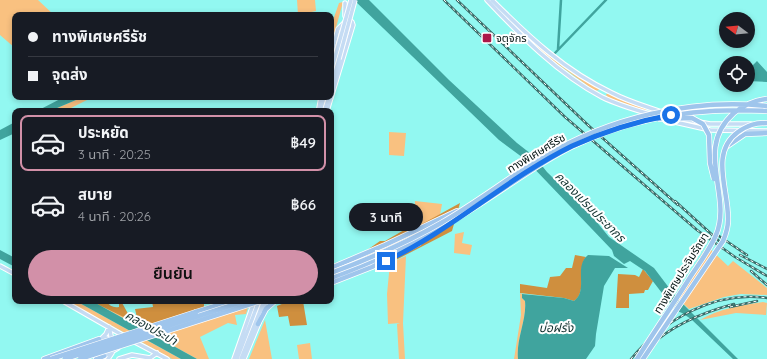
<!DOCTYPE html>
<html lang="th">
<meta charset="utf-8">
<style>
:root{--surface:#171b24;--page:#242831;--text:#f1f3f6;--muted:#9ea1a6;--line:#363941;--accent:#d290a8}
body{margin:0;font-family:Quicksand,"Noto Sans Thai",sans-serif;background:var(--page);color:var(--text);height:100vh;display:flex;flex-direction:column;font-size:15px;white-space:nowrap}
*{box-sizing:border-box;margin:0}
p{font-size:13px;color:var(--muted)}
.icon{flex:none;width:22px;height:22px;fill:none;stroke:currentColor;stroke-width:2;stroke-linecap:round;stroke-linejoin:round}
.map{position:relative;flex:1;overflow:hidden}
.sheet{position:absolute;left:12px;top:108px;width:322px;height:196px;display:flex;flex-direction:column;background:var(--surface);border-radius:8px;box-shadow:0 2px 6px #0003}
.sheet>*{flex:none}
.banner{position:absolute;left:12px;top:12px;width:322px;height:88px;border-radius:8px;box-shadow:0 2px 6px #0003;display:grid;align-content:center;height:88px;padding:0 16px;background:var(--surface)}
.needle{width:26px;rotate:286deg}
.buttons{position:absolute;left:719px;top:12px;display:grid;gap:8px}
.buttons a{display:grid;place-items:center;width:36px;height:36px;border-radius:50%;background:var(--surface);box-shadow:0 2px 6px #0003;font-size:20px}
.end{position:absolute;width:18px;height:18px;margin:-9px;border:5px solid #1a73e8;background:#fff;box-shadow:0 0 0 2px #fff}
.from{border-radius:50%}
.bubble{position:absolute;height:28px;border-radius:14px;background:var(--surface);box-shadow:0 2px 6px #0003;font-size:13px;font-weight:600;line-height:28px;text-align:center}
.banner b{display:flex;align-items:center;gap:14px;height:38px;font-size:15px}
.banner b+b{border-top:1px solid var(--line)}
.banner i{width:10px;height:10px;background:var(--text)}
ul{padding:7px 0 0;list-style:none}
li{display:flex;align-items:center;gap:12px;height:56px;margin:0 8px 6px;padding:0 8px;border:2px solid transparent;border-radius:8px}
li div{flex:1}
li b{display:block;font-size:15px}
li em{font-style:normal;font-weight:600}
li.on{border-color:var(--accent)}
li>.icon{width:36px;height:36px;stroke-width:1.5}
.action{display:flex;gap:8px;margin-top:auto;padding:8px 16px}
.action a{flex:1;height:46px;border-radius:24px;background:var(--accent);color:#111;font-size:16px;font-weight:600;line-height:46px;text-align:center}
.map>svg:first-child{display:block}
.green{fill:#f9c180}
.forest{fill:#cf8f3e}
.water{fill:#40a49e}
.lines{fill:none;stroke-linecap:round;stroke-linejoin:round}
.stream{stroke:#40a49e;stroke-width:1}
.canal{stroke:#40a49e;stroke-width:2.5}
.major-casing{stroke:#fff;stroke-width:5.5}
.highway-casing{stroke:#fff;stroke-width:6}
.major{stroke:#c5dcf4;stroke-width:3.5}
.highway{stroke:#9fc5ec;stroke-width:4.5}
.rail-casing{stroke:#3a6d69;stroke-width:2.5}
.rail{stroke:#fff;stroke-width:1;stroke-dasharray:3;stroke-linecap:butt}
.major-bridge-casing{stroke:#fff;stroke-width:5.5;stroke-linecap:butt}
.highway-bridge-casing{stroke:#fff;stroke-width:6;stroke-linecap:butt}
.major-bridge{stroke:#c5dcf4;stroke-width:3.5}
.highway-bridge{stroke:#9fc5ec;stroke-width:4.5}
.route{stroke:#1a73e8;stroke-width:5}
.poi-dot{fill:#ab1748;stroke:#fff;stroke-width:1.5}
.labels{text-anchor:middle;stroke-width:4;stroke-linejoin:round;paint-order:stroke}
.poi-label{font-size:11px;fill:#00110f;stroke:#fff;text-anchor:start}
.street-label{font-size:11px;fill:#00110f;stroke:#fff}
.water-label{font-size:12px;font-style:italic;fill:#12312f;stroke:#fff}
</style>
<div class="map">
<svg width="767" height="359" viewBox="0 0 767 359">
<rect width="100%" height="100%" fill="#92f8f1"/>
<path class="green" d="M0,0H38L54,15H15V48L0,35Z
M297,0H315L316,11L298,15Z
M488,0L549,56L572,73L598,88L599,90L595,91L548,57Z
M343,2L331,46V26L339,3Z
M609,94L646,109V111L607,97L606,94Z
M83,97H93L65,111H50Z
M389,132L406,133L404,156L389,155Z
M415,201L442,204L440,215L413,230Z
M464,232L462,243L472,245L470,255L454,253L455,234Z
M707,246L728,266L733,261L767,288V295L741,294L724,297L689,309L675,296Z
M406,256L403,323L405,359H399L397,324L400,323L388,324L387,294L390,263Z
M520,293L522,294V298L525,301C527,320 516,338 518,359H514L521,315Z
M67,301H76L181,359H172Z
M92,301H96L144,327L192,312L195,324L248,307L246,314L235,315L237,325L228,323L200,337L209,359H197Z
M763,302L767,303L766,315L736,313L700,320C718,309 742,305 763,302Z
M265,320L272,359H249Z
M310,343L312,359H299L297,345Z"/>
<path class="forest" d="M460,203L452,231L390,263V268L374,269L363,253L380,241H385L411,226L413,229Z
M575,255L586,257C576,270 588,291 574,301L564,298L520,293V284L547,288L550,277L560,276L566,268H572Z
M643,269L653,281L648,290H645L644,293L629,294V308H616L618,274L635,275L639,277Z
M106,301C110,306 113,308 119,307V301H121L131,319L137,318L135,309L153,307L152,301H204V308L144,327L93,302Z
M289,301H303L307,325L290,326L288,316L279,317L277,306Z"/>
<path class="water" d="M354,0H369L449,80L517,143L535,157L547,172L591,215L609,237L654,268L676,297L738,359H733L691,319L682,313L675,310L645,271L630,261L624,264L614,256L612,250L526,160L499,140Z
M757,61L767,72V82L748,81V70Z
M64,97H83L50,111H37Z
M15,122V133L0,140V130Z
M0,250L15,258V267L0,259Z
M588,255L609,256L628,268H615L604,286L596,334L595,346L586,359H518C516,338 527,320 525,301L522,298V294L564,298L574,301C589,290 573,267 588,255Z
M76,301H92L197,359H181Z"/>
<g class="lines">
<path class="stream" d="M531,84L570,122"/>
<path class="canal" d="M558,49L561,0
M555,53L606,0"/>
<defs>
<path id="major" d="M487,0C520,35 558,74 602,97C620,106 640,111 660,117
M492,0C528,36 565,71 612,93C631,103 652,108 672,116
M331,55L338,29L346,21
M331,71L335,57
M331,88L339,59
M319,108L321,97
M325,109L329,97
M320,111L324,97
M327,111L353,25L352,22L345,16V3
M683,119L710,124H751
M666,120L710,130L767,131
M0,266L15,274
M63,301L124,336
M263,311L267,301
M109,327L112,340
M103,337L112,340L114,350
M99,341L106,334L109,327
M133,341L167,359
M104,356L118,348
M108,359L112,353
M119,359L132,355L150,358L157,353
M234,359L254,302
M237,359L259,301
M241,359L264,301
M244,359L259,323"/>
<path id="highway" d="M726,147L745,134L767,133
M331,268L385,245L457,211
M331,278C384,258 433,235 480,204
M331,283L372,267L419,243
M196,312L231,301
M258,324L266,309L275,301
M44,359L99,339
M96,359L104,356"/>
</defs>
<use href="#major" class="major-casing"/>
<use href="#highway" class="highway-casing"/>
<use href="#major" class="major"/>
<use href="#highway" class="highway"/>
<defs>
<path id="rail" d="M444,0L565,117L697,230L735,257L767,276
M457,0L589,126L678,205
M675,201L719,241
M716,234L747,255
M740,255L767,269
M751,271L767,285
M730,307L757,301
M649,347C672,325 704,312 734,304
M631,359C663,320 715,290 767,298
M639,359L654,345"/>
</defs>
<use href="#rail" class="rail-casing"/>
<use href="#rail" class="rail"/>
<defs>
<path id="major-bridge" d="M335,57L351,0
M339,59L355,0"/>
<path id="highway-bridge" d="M658,119L692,118L703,124L709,135L710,163L714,179
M480,204C510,185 539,163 571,147C632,117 700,107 767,111
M331,273C369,259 406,243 441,223C476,203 508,178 543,157C609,118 690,98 767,106
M51,359L196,312
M65,359L245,301
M80,359L260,301
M637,359C654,332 672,306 689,279C698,265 709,251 716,235C733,195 693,149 734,113C742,106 755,100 767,99
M643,359L723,241C726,234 728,227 728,220C729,191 709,153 738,132C748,125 755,123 767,123"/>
</defs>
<use href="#major-bridge" class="major-bridge-casing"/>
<use href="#highway-bridge" class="highway-bridge-casing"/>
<use href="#major-bridge" class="major-bridge"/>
<use href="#highway-bridge" class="highway-bridge"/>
</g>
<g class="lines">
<path class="route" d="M386,261C452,230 507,178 572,146C603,132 638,121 671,115"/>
</g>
<rect class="poi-dot" x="482" y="33" width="10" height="10" rx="2"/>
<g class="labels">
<g class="poi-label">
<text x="496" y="42">จตุจักร</text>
</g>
<g class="street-label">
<text transform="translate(536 153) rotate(-31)" y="4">ทางพิเศษศรีรัช</text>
<text transform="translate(681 273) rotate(-58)" y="4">ทางพิเศษประจิมรัถยา</text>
</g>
<g class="water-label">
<text transform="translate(590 207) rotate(45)" y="4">คลองเปรมประชากร</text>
<text transform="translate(151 328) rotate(29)" y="4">คลองประปา</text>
<text x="556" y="332">บ่อฝรั่ง</text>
</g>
</g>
</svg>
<div class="buttons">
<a><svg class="needle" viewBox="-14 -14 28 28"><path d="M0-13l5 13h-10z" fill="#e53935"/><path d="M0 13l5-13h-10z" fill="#9ea1a6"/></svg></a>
<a><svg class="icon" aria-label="locate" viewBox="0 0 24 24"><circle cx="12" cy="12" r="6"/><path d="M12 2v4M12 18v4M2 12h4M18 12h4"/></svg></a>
</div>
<i class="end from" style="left:671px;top:115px"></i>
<i class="end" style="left:386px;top:261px"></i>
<div class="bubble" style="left:349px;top:203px;width:74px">3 นาที</div>
<div class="banner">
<b><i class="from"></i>ทางพิเศษศรีรัช</b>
<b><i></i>จุดส่ง</b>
</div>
<section class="sheet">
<ul>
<li class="on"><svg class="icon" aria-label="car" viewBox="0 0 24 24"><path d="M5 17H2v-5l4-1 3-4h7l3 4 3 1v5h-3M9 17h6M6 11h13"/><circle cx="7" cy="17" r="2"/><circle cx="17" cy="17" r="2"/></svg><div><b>ประหยัด</b><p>3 นาที · 20:25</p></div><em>฿49</em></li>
<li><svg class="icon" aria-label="car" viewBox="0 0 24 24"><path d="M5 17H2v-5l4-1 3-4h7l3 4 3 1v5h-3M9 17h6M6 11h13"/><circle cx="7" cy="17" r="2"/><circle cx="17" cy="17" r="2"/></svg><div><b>สบาย</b><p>4 นาที · 20:26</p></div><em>฿66</em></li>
</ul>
<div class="action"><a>ยืนยัน</a></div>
</section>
</div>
